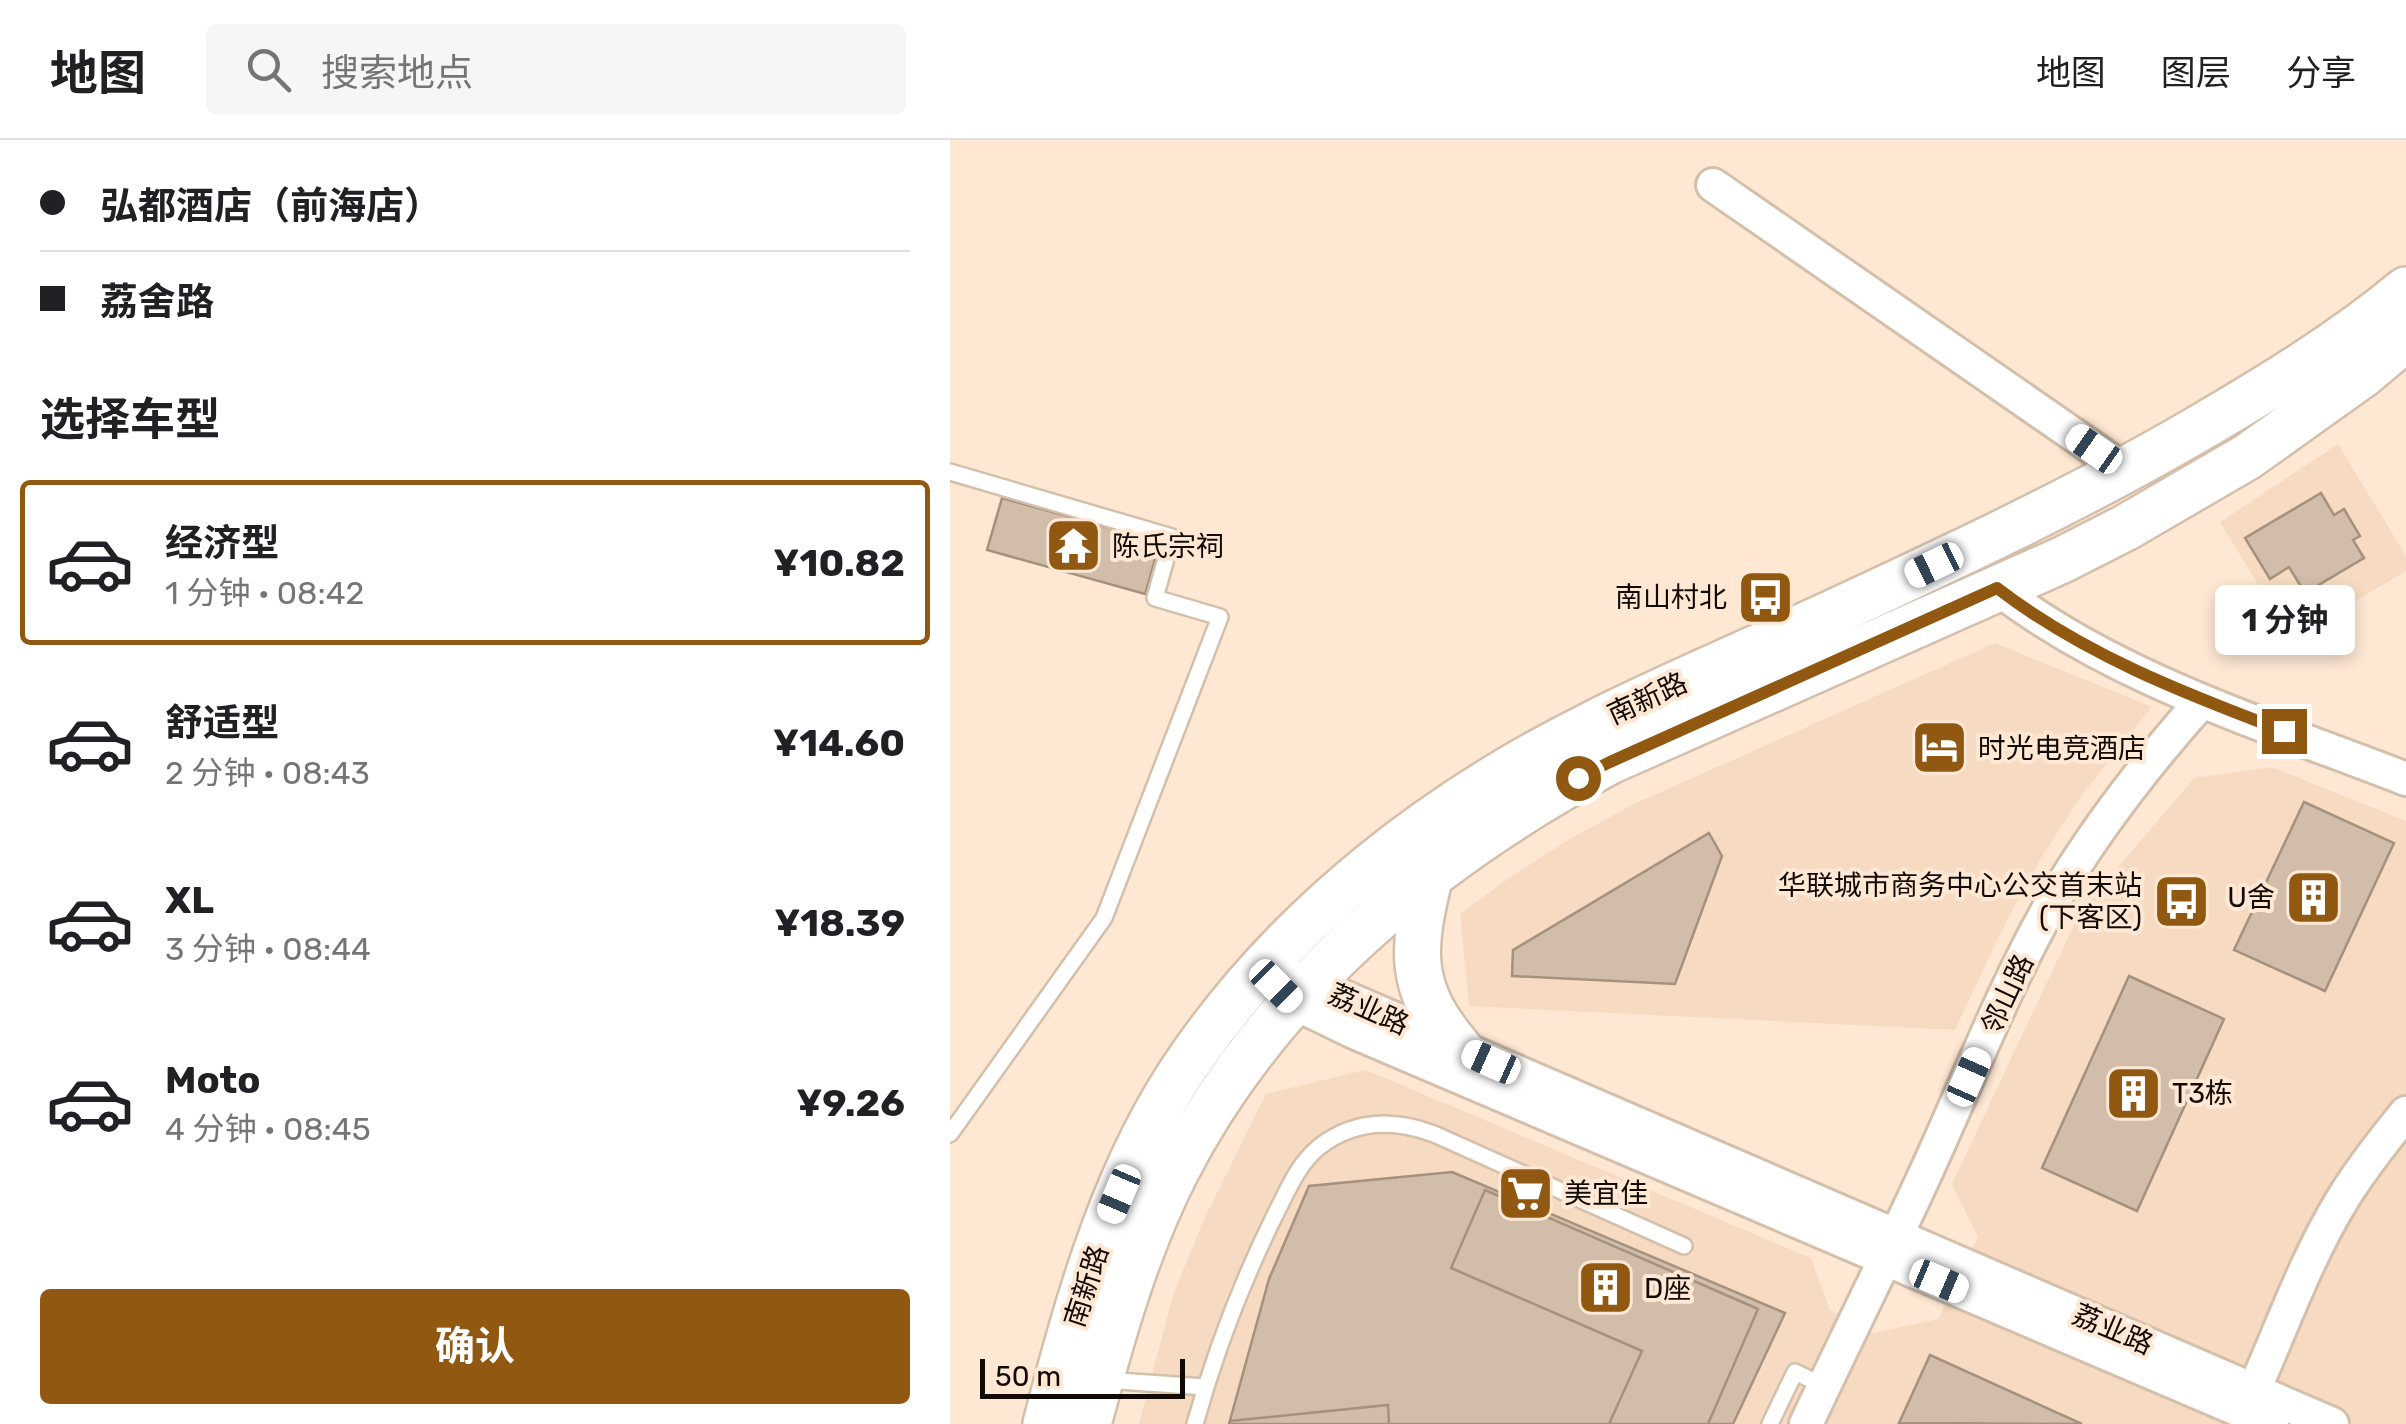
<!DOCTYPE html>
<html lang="zh">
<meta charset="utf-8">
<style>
:root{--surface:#fff;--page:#f6f6f6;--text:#202124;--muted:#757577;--line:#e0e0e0;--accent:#905811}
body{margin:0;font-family:Rubik,"Noto Sans SC",sans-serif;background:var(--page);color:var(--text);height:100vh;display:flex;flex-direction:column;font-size:38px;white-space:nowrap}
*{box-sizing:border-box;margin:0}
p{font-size:32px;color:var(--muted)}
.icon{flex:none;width:55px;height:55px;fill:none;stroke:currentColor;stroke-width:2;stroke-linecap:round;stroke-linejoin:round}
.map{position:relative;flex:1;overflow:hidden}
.panel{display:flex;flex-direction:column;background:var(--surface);width:950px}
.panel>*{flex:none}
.guide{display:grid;align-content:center;height:220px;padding:0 40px;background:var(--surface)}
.scale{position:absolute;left:30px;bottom:25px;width:205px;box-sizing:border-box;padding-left:10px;border:5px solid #120b05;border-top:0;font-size:28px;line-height:35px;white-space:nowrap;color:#120b05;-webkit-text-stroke:8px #fee8d4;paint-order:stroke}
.end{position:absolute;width:45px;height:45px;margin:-22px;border:12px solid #905811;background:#fff;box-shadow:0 0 0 5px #fff}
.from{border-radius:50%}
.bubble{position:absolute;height:70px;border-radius:10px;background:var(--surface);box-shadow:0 5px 15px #0003;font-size:32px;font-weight:700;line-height:70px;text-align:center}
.car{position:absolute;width:30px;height:60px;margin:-30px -15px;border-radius:12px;box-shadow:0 0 8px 2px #0007;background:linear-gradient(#fff 24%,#345 0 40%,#fff 0 76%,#345 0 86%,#fff 0)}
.guide b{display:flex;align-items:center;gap:35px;height:95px;font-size:38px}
.guide b+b{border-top:2px solid var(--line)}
.guide i{width:25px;height:25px;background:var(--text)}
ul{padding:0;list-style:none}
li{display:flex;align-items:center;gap:30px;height:165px;margin:0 20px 15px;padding:0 20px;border:5px solid transparent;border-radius:10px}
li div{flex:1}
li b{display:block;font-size:38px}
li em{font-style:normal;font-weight:700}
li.selected{border-color:var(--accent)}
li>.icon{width:90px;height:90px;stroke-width:1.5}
h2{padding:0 40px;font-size:45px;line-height:120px}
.button{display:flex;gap:20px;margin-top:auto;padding:20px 40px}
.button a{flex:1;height:115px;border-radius:10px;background:var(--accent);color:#fff;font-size:40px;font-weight:700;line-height:115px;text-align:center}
header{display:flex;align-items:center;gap:60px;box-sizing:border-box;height:140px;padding:0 50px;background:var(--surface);border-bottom:2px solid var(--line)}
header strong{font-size:48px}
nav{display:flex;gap:55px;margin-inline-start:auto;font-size:35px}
.search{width:700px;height:90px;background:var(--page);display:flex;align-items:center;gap:25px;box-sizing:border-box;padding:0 35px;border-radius:10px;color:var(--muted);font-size:38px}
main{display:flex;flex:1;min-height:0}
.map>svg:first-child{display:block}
.built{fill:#f6dbc2}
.building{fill:#d1bda9;stroke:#a5917e;stroke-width:2.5}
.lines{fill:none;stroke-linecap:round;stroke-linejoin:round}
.lane-casing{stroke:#d4bfab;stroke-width:20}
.street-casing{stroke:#d4bfab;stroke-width:38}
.secondary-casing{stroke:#d4bfab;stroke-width:50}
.lane{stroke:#fff;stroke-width:15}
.street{stroke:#fff;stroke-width:32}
.secondary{stroke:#fff;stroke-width:45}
.route{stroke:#905811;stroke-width:12}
.labels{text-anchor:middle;stroke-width:8;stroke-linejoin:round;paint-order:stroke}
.poi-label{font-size:28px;fill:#120b05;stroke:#fee8d4;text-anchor:start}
.street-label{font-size:28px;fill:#120b05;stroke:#fee8d4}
</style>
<header>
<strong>地图</strong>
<div class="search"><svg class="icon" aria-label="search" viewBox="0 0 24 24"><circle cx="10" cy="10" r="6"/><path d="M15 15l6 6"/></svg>搜索地点</div>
<nav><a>地图</a><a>图层</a><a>分享</a></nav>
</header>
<main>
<section class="panel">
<div class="guide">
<b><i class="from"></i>弘都酒店（前海店）</b>
<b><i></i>荔舍路</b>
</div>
<h2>选择车型</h2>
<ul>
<li class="selected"><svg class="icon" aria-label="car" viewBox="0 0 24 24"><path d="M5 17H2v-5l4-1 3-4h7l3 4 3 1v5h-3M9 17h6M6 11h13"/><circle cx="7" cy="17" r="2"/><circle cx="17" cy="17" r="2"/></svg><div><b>经济型</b><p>1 分钟 · 08:42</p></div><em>¥10.82</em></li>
<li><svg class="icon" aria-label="car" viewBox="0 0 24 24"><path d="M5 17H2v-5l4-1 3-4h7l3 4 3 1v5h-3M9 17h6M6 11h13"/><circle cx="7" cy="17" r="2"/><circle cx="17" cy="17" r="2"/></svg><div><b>舒适型</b><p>2 分钟 · 08:43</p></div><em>¥14.60</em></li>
<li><svg class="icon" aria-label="car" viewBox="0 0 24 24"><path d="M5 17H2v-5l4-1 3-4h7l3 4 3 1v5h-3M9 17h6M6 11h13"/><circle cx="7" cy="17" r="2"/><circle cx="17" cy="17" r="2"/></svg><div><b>XL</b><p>3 分钟 · 08:44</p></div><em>¥18.39</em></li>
<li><svg class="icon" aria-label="car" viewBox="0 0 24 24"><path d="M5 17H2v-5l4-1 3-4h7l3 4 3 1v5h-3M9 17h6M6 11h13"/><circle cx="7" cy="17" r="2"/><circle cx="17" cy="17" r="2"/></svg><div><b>Moto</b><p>4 分钟 · 08:45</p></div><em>¥9.26</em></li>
</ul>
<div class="button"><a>确认</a></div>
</section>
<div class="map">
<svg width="1456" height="1284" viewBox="0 0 1456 1284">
<rect width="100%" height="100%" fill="#fee8d4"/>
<path class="built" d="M1388,304L1456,416V431L1341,499L1270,382Z
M1045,503L1202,567L1132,655L1091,718L1055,784L1005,890L519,866L510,774L562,736L621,698L682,665Z
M1322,627L1456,681V1284H189L223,1155L254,1079L316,954L416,930L861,1118L880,1170L924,1193L988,1179L1028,1097L1002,1044L1130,772L1244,638Z"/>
<path class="building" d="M1371,353L1384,375L1394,369L1410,396L1403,400L1414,418L1355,453L1339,427L1320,439L1295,398Z
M52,358L210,402L195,454L37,410Z
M1354,662L1444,703L1375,851L1284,810Z
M759,693L772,716L725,844L562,836L563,810Z
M1179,836L1274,879L1187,1071L1092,1028Z
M502,1032L835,1173L783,1284H279L319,1139L359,1046Z
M535,1050L808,1169L758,1284H659L692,1211L501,1128Z
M980,1215L1132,1284L949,1283Z
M438,1265L439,1284H279L280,1281Z"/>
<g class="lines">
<defs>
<path id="lane" d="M0,332L222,397L205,458L270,477L154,778L0,994
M154,1240L255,1247
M245,1284C265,1212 291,1144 324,1077C337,1052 347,1025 369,1007C405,979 444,979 484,994L734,1106
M820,1284L845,1232L874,1246"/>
<path id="street" d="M763,45L1176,331
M1047,448C1166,540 1318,585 1456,639
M343,838L359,842L1382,1284
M330,851L342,862L404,892L1322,1284
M1304,1250C1332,1187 1356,1119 1392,1060C1411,1029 1433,1001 1456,973
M856,1284C896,1199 938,1115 977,1030C1017,943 1052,852 1099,768C1142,693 1195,625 1252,561"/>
<path id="secondary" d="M480,735C462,809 457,847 509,908
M96,1284C129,1157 166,1023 243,915C342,773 485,663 639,586C702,554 768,526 833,496C973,431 1114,367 1248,289C1320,247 1392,203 1456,150
M138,1284C161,1199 185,1112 225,1033C318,850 482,716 660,621L1112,420L1175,388L1297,317L1412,235L1456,198"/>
</defs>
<use href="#lane" class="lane-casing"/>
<use href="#street" class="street-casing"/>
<use href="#secondary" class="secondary-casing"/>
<use href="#lane" class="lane"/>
<use href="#street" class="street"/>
<use href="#secondary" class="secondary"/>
</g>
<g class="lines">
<path class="route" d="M628,638L660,622L1047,448C1133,514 1233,553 1334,591"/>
</g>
<defs>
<symbol id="temple-square" viewBox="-11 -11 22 22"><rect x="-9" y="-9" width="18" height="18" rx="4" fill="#905811" stroke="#fee8d4"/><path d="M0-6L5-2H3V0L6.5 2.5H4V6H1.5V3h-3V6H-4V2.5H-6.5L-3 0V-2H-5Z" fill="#fff"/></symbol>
<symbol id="bus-square" viewBox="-11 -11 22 22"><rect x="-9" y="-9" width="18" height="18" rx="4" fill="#905811" stroke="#fee8d4"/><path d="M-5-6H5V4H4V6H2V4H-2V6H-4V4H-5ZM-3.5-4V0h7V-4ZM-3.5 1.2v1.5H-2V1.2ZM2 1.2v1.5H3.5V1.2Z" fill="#fff"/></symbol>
<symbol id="hotel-square" viewBox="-11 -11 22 22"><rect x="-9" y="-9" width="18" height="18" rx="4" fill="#905811" stroke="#fee8d4"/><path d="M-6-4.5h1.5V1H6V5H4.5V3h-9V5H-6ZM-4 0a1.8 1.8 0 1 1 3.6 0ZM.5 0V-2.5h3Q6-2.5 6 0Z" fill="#fff"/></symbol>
<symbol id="building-square" viewBox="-11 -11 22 22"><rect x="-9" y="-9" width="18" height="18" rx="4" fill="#905811" stroke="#fee8d4"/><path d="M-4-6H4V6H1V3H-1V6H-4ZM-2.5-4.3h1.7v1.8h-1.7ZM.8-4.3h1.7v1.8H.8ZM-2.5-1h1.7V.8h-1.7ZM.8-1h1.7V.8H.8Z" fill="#fff"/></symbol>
<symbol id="supermarket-square" viewBox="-11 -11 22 22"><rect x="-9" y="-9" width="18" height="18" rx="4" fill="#905811" stroke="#fee8d4"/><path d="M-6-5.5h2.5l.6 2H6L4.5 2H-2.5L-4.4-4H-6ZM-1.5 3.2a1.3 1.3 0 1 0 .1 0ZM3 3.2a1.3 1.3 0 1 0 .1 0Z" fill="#fff"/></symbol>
</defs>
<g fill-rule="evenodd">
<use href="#temple-square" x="92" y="374" width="63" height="63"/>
<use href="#bus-square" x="784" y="426" width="63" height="63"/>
<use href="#hotel-square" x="958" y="576" width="63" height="63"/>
<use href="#building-square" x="1332" y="726" width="63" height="63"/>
<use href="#bus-square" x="1200" y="730" width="63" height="63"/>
<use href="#building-square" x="1152" y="922" width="63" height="63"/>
<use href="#supermarket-square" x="544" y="1022" width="63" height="63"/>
<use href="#building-square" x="624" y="1116" width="63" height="63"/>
</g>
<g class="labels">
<g class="poi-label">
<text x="162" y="416">陈氏宗祠</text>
<text x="777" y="467" text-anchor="end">南山村北</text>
<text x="1028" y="618">时光电竞酒店</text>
<text x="1192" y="755" text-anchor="end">华联城市商务中心公交首末站<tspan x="1192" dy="32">(下客区)</tspan></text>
<text x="1325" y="767" text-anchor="end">U舍</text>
<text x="1222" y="963">T3栋</text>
<text x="614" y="1063">美宜佳</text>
<text x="694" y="1158">D座</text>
</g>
<g class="street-label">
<text transform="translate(697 558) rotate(-25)" y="10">南新路</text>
<text transform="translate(1057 854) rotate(-65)" y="10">邻山路</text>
<text transform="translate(419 869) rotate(24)" y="10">荔业路</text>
<text transform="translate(136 1146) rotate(-72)" y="10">南新路</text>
<text transform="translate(1163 1189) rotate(23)" y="10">荔业路</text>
</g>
</g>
</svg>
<div class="scale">50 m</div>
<i class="end from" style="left:628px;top:638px"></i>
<i class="end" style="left:1334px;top:591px"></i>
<div class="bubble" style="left:1265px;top:445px;width:140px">1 分钟</div>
<i class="car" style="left:1144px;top:309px;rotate:305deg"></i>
<i class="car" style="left:984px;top:425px;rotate:244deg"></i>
<i class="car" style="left:326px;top:846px;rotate:135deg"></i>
<i class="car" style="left:541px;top:922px;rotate:294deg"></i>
<i class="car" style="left:1019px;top:937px;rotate:24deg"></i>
<i class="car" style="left:169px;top:1054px;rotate:203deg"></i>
<i class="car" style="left:989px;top:1141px;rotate:113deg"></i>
</div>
</main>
